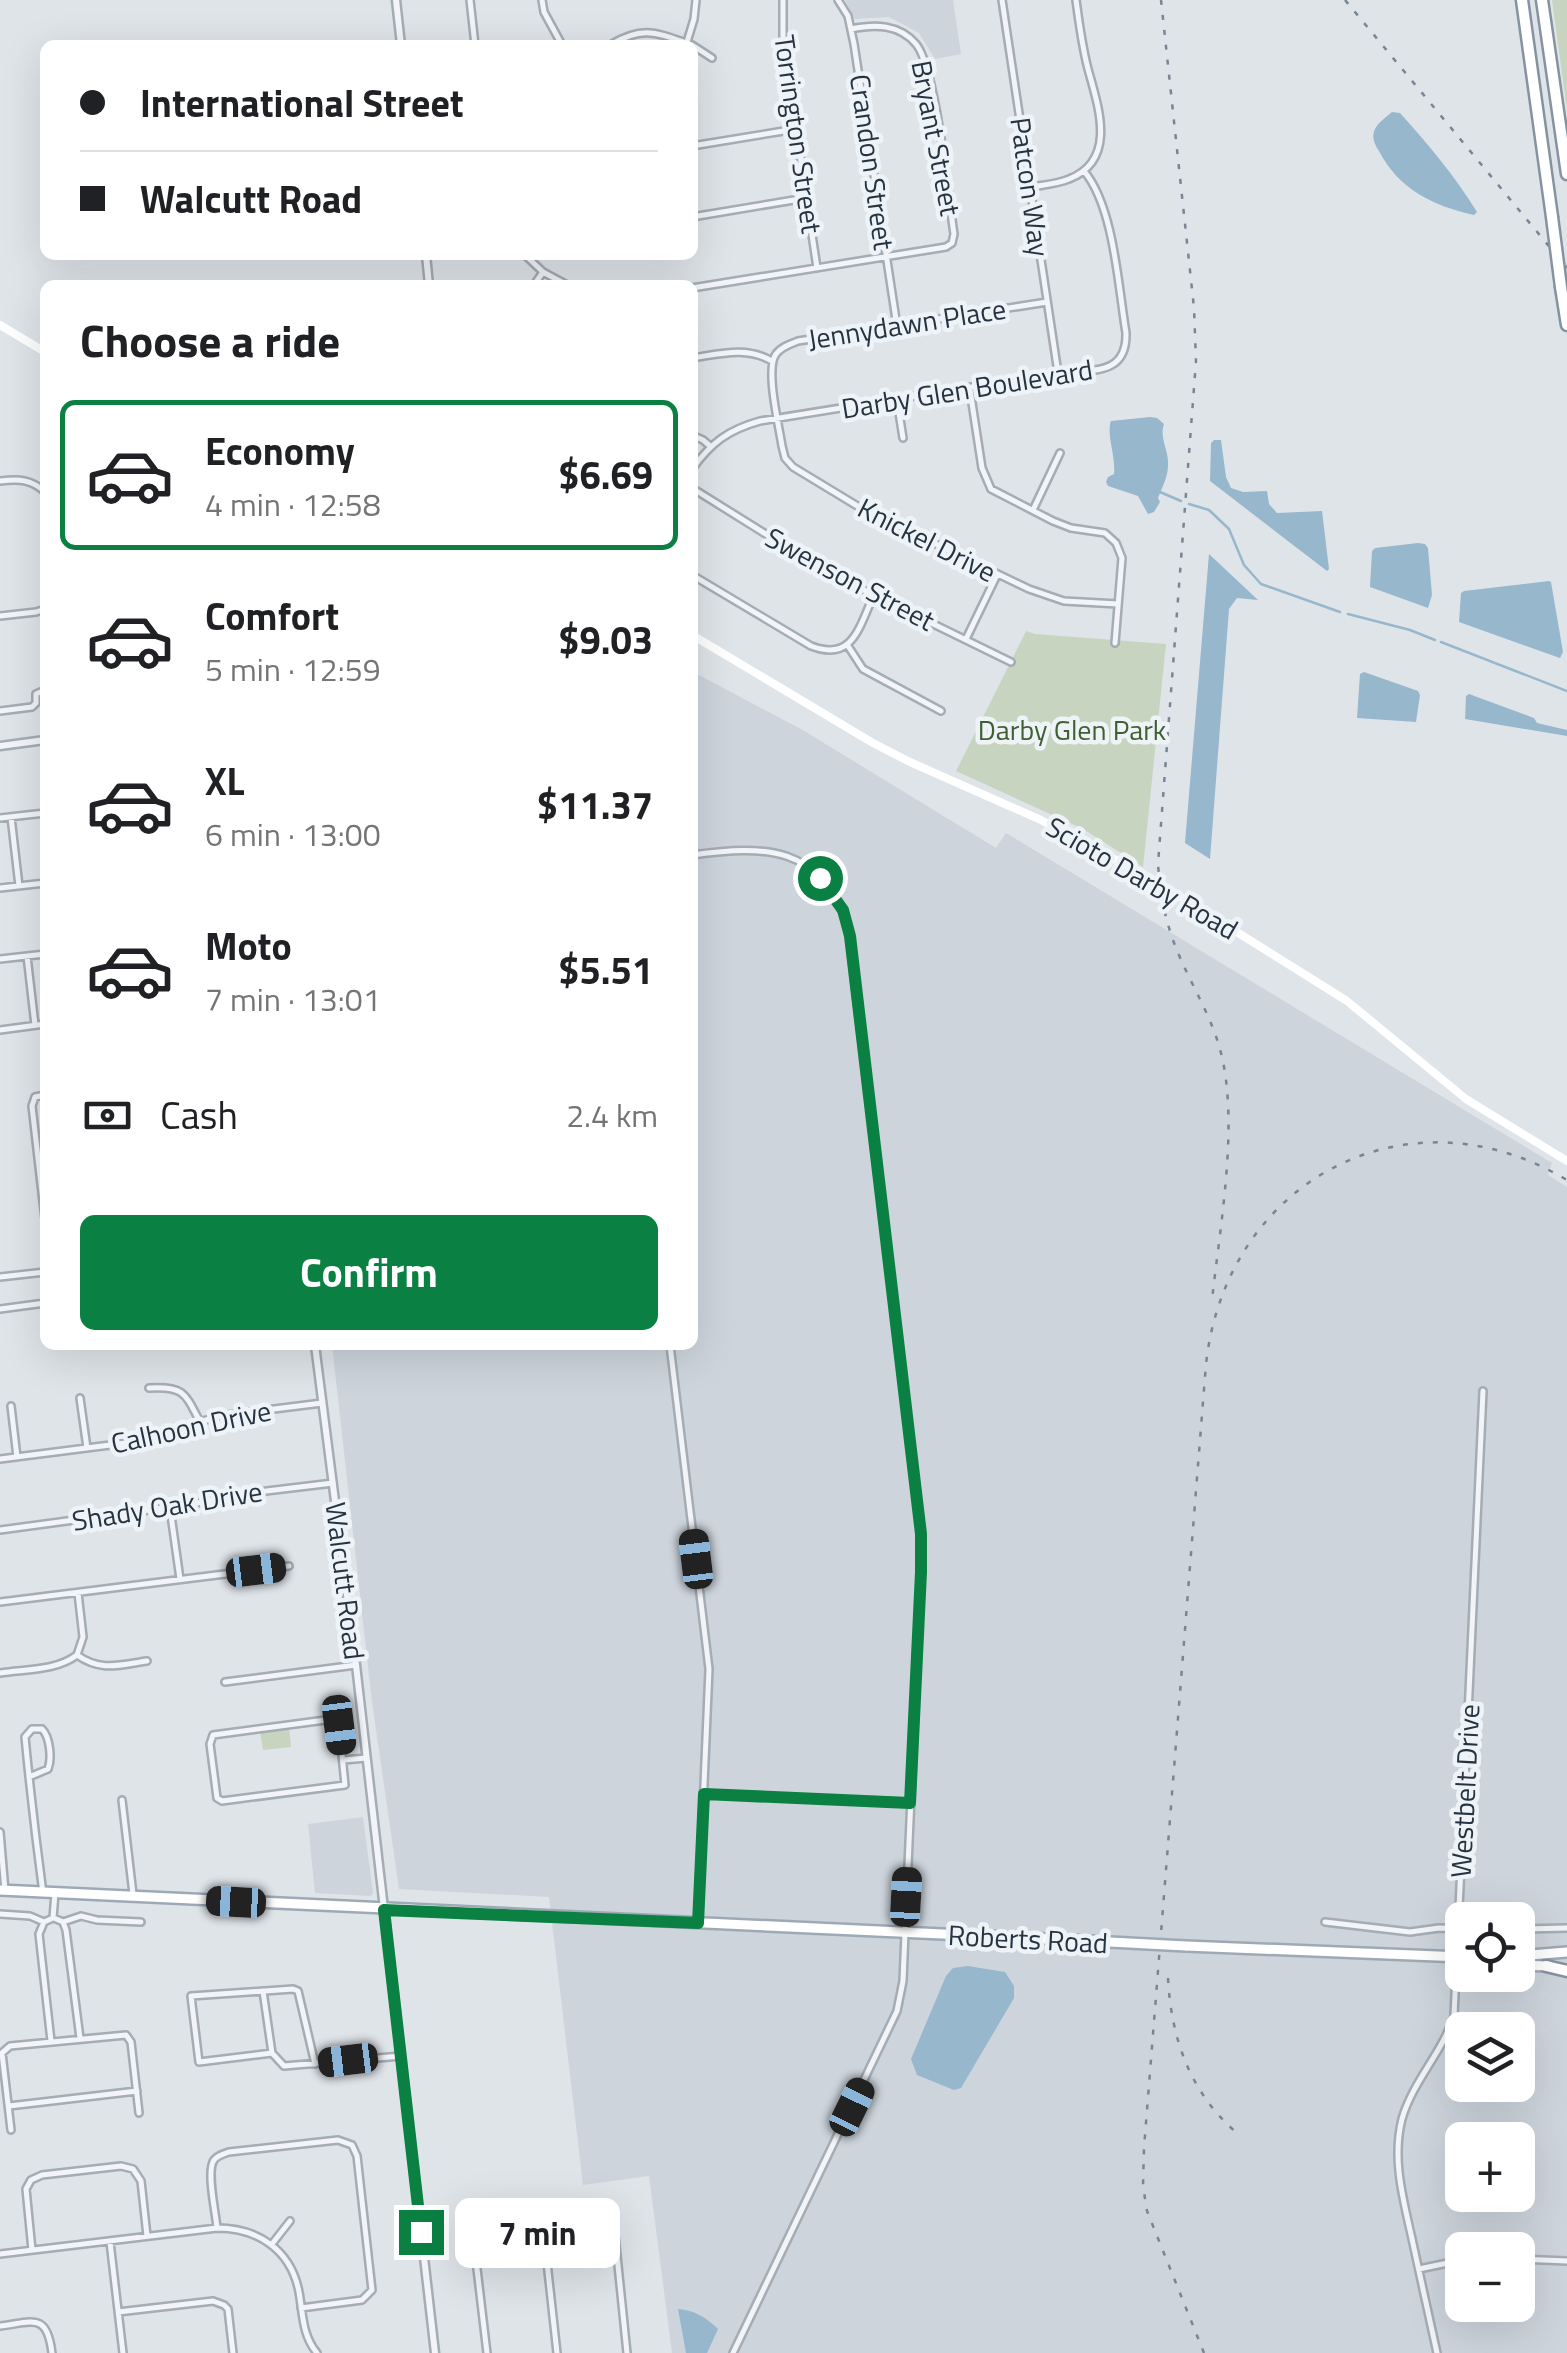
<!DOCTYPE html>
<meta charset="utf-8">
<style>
:root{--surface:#fff;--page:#f2f2f2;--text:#202124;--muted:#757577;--line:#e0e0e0;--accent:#0b8043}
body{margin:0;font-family:"Titillium Web",sans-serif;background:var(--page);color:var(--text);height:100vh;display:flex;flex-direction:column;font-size:38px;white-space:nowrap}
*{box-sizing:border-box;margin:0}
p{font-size:32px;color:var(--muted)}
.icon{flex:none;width:55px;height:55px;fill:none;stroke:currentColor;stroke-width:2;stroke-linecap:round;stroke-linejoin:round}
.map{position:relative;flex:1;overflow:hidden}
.drawer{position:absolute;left:40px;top:280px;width:658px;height:1070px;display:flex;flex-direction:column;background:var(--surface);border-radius:15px;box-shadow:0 10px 40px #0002}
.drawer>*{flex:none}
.top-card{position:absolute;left:40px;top:40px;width:658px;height:220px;border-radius:15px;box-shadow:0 10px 40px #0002;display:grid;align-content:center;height:220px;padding:0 40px;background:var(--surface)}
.fabs{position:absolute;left:1445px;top:1902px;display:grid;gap:20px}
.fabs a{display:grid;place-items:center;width:90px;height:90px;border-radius:15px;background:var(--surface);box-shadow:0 10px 40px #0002;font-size:50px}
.end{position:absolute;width:45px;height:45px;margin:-22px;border:12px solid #0b8043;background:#fff;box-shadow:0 0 0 5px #fff}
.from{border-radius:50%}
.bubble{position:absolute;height:70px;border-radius:15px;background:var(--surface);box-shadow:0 10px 40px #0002;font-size:32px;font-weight:700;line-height:70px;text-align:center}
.car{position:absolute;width:30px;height:60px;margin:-30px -15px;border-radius:12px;box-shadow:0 0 8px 2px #0007;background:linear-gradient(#222 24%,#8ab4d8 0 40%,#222 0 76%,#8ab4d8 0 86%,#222 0)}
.top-card b{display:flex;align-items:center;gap:35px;height:95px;font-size:38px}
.top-card b+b{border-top:2px solid var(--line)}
.top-card i{width:25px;height:25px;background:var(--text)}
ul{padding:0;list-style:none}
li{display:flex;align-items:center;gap:30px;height:150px;margin:0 20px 15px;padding:0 20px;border:5px solid transparent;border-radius:15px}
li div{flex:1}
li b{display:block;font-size:38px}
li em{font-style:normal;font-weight:700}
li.selected{border-color:var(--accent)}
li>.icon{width:90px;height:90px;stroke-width:1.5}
h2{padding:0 40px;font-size:45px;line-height:120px}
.pay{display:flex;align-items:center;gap:25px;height:110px;padding:0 40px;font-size:38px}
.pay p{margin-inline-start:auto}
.cta{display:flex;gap:20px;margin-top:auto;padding:20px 40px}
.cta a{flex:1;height:115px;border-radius:15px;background:var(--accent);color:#fff;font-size:40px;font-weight:700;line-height:115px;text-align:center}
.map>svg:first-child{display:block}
.built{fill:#cdd4dc;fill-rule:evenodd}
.green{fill:#c7d4bf}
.water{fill:#97b7cd}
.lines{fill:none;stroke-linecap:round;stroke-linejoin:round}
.stream{stroke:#97b7cd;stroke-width:2.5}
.minor-casing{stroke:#a4acb4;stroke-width:10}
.tertiary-casing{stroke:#a4acb4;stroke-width:11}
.primary-casing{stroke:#9daab6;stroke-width:14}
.motorway-casing{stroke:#8593a1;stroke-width:15}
.minor{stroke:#f2f4f7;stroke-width:5}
.tertiary{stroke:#f2f4f7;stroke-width:6}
.secondary{stroke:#fff;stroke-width:8}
.primary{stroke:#fff;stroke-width:9}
.motorway{stroke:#fff;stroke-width:10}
.rail{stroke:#778594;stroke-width:2.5;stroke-dasharray:5 10;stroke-linecap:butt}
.primary-bridge-casing{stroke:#9daab6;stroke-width:14;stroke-linecap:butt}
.motorway-bridge-casing{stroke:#8593a1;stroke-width:15;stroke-linecap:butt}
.secondary-bridge{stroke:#fff;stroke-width:8}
.primary-bridge{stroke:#fff;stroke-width:9}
.motorway-bridge{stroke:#fff;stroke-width:10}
.route{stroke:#0b8043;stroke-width:12}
.labels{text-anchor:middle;stroke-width:9;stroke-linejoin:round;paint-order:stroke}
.street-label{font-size:28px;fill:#263442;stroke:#eef3f7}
.park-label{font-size:28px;fill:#405f32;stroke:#eef3f7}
</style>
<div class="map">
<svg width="1567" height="2353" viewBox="0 0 1567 2353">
<rect width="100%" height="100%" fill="#dfe4e9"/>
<path class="built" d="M845,0H953L961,54L935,59L919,33L889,17L855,19Z
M693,672L801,729L996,848L1006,833L1552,1163L1548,1175L1567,1187V2353H672L649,2176L583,2185L549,1897L399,1889L372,1702L332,1345H692ZM1462,1920H1518V1975H1462ZM1462,2030H1518V2085H1462ZM1462,2140H1518V2195H1462ZM1462,2250H1518V2305H1462Z
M363,1817L373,1893L370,1896L315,1893L308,1824Z"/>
<path class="green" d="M1552,0H1567V110Z
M1026,631L1035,634L1166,644L1143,867L1083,829L956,771Z
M289,1727L291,1747L263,1750L260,1731Z"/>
<path class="water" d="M1392,112L1400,113C1428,144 1455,176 1477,212L1474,215C1434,206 1399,190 1379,151C1375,145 1371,137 1375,129C1378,123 1386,117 1392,112Z
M1150,417L1157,418L1164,424C1159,438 1169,450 1168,465C1168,477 1162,487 1158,498L1160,502L1154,512L1148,514L1138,496L1108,486L1106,482L1108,477L1114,474C1116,457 1106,434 1111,421Z
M1214,440H1221L1226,477L1231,488L1243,492L1267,491L1269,504L1277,513L1322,511L1329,569L1327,571L1210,481L1211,443Z
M1418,543L1425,544L1428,548L1432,595L1428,608L1370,587L1372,551L1375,548Z
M1209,554L1258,600L1237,598L1229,609L1210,859L1185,843Z
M1549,581L1551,582L1563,652L1560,658L1459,622L1461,593L1464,591Z
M1364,672L1418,691L1420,695L1416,722L1357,718L1360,674Z
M1469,694L1534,718L1537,723L1567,730V736L1465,719L1466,696Z
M968,1966L1005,1972L1014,1986V1998L961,2088L954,2090L917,2075L911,2059L946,1976L953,1968Z
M678,2309C694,2310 707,2318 718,2329L707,2353H686Z"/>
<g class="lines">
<path class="stream" d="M1160,492L1181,501
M1189,504L1209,510L1229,529L1244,565L1261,584L1340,612
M1348,614L1410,630L1435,640
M1441,642L1567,691"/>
<defs>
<path id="minor" d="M470,0L475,45
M542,0L544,12L562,45
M783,0V40L817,268
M838,0L848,16L854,44L897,326
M1002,0L1058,373
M687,42L694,19L696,0
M610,45C644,25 657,33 692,45
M692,45L712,58
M692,146L796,129
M1031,187C1043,185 1057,184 1069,179C1118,160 1098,106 1088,69C1082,46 1079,23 1076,0
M692,217L806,198
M525,255L543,272L567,285
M534,285L543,272
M692,288L946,247L952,243L954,234C948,196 936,68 916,44C899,24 875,24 851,29
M1047,302L798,341C790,344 781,347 776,354C765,369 779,426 782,446L785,458L793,467L859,507L1029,589L1064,601L1118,604
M692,358C720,354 746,346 772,361
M970,390L982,468L991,489L1053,521L1071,528L1105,533L1116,543L1122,558L1115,643
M897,400L903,438
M692,435L703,440L710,446
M692,469C712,442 728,430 760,421L1058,373C1090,369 1127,377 1126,333C1118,285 1114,207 1084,171
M0,481C19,479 31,479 45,492
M692,488L825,571L1011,662
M1033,510L1060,453
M692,575L811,646C853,662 859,627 873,597
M0,616L36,612L45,609
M966,639L997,575
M848,646L863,669L941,711
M0,711L32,707L36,703V694L45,690
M11,817L19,886
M0,818L45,813
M692,855C766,845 820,845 848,926L921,1534V1572L905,1933L903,1981L897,2011L733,2353
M0,888L45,883
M27,956L35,1025
M0,959L45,954
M0,1030L45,1024
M45,1095L35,1097L32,1106L45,1219
M0,1277L45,1272
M0,1309L45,1303
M670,1345L709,1669L698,1923
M149,1388C184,1386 185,1393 200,1422
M80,1398L87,1448
M11,1406L17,1457
M0,1459L173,1437L184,1433L200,1422L219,1416L322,1403
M170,1508L180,1579
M0,1530L193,1504L234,1495L333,1483
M0,1602L289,1566
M77,1655C101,1672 119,1665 147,1661
M77,1655L83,1637L78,1593
M0,1673C25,1669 56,1671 77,1655
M225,1682L356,1665
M333,1719L339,1725L345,1785L222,1801L217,1798L210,1744L213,1735Z
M344,1760L366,1758
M29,1777L48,1769C52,1759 50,1737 42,1729H32L25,1737C30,1789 36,1841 43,1893
M704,1794L910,1803
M122,1800L133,1894
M0,1832L5,1891
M0,1914L30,1916L44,1922
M54,1918L63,1922L66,1930L80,2038
M63,1922L81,1916L97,1920L141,1922
M1325,1922L1410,1932L1439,1928L1462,1929
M1518,1929L1567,1928
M263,1991L272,2053L284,2066L401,2056
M51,2041L39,1934L44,1922L53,1918L55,1893
M272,2053L199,2062L191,1996L293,1989L298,1991L315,2064
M9,2106L137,2091
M11,2130L2,2053L10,2046L126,2035L131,2042L139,2113
M543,2226L557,2353
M217,2228C216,2214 206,2171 214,2160C218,2155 223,2154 229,2152L338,2140L352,2145L357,2156L372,2290L362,2300L301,2308
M110,2242L123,2353
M272,2244L290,2221
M32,2250L26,2189L31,2180L42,2175L121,2166L133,2169L141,2181L147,2236
M0,2254L217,2228C258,2228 291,2250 299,2292C303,2314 302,2335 317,2353
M1518,2259L1567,2261
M1419,2269L1462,2260
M118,2312L213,2301L224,2305L228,2309L233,2353
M0,2326C33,2322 47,2312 52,2353
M487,2353L475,2252L479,2239L491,2232L594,2220L608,2224L615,2236L627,2353
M1437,2353C1429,2318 1422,2283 1414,2248C1405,2205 1391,2162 1402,2119C1413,2081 1442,2053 1454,2016L1483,1391"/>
<path id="tertiary" d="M396,0L401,45
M426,255L429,285
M0,746L45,740
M315,1345L356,1665L435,2353"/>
<path id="primary" d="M0,1890L1091,1941
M1186,1946L1462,1957
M1518,1956L1567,1952
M1518,1965L1549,1966"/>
<path id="motorway" d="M1522,0L1552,217
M1542,0L1567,174
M1561,287L1567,325
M1546,1966L1567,1971"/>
</defs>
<use href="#minor" class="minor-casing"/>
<use href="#tertiary" class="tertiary-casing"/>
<use href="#primary" class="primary-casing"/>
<use href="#motorway" class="motorway-casing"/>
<use href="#minor" class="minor"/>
<use href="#tertiary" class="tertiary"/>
<path class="secondary" d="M0,325L45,352
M692,635L873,743L910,762L1041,820L1139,872
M1176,894L1347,1001L1466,1099L1567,1161"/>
<use href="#primary" class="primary"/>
<use href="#motorway" class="motorway"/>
<path class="rail" d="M1161,0L1194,308L1196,361L1158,864C1160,890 1164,915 1173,940C1187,979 1211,1013 1221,1053C1239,1124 1220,1226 1212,1300
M1345,0L1567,268
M1168,1978C1171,2038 1190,2093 1237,2133
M1204,2353L1147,2211L1143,2186L1144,2148L1206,1364C1226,1181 1407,1084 1567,1180"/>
<defs>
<path id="primary-bridge" d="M1091,1941L1186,1946"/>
<path id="motorway-bridge" d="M1552,217L1561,287"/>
</defs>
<use href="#primary-bridge" class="primary-bridge-casing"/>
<use href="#motorway-bridge" class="motorway-bridge-casing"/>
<path class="secondary-bridge" d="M1139,872L1176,894"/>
<use href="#primary-bridge" class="primary-bridge"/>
<use href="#motorway-bridge" class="motorway-bridge"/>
</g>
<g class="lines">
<path class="route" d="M421,2232L384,1910L698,1923L704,1794L910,1803L921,1572V1534L850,936L843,910L820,878"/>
</g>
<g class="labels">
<g class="street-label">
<text transform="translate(798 134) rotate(82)" y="10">Torrington Street</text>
<text transform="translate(936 138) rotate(79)" y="10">Bryant Street</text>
<text transform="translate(872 162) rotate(82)" y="10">Crandon Street</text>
<text transform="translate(1030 187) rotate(82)" y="10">Patcon Way</text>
<text transform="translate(907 324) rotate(-9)" y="10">Jennydawn Place</text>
<text transform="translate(967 389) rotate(-9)" y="10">Darby Glen Boulevard</text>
<text transform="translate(927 540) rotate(27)" y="10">Knickel Drive</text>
<text transform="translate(850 579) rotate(28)" y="10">Swenson Street</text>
<text transform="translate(1142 878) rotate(30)" y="10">Scioto Darby Road</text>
<text transform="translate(191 1427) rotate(-12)" y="10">Calhoon Drive</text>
<text transform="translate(167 1506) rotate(-9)" y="10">Shady Oak Drive</text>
<text transform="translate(345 1581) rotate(83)" y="10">Walcutt Road</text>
<text transform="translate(1465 1791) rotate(-87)" y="10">Westbelt Drive</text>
<text transform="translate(1028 1939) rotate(3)" y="10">Roberts Road</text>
</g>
<g class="park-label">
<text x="1072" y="740">Darby Glen Park</text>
</g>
</g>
</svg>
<div class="fabs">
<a><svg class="icon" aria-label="locate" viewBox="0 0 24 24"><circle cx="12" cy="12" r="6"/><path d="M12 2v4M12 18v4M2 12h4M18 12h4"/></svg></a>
<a><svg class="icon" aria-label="layers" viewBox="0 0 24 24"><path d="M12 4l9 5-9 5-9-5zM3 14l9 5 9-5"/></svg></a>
<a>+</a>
<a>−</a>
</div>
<i class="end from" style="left:820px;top:878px"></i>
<i class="end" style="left:421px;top:2232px"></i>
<div class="bubble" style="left:455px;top:2198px;width:165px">7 min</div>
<i class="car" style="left:696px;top:1559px;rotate:353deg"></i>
<i class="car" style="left:256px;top:1570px;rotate:83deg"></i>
<i class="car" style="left:339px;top:1725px;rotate:173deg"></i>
<i class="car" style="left:906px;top:1897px;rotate:3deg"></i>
<i class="car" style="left:236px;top:1902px;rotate:273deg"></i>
<i class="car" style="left:348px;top:2060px;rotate:263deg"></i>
<i class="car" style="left:852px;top:2107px;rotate:26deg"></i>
<div class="top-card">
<b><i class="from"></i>International Street</b>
<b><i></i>Walcutt Road</b>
</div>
<section class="drawer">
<h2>Choose a ride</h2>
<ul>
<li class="selected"><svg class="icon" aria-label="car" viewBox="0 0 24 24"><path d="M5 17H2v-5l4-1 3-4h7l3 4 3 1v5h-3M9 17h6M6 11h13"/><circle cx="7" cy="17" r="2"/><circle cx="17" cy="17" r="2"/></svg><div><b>Economy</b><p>4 min · 12:58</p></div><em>$6.69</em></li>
<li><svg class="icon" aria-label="car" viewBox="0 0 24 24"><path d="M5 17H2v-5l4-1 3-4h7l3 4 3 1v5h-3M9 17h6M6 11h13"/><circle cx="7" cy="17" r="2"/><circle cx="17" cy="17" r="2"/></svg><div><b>Comfort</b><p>5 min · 12:59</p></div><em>$9.03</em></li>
<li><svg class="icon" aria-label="car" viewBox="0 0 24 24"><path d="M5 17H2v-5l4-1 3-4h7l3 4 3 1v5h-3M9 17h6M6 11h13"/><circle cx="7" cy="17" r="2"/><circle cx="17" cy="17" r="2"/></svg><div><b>XL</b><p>6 min · 13:00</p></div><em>$11.37</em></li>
<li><svg class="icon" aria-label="car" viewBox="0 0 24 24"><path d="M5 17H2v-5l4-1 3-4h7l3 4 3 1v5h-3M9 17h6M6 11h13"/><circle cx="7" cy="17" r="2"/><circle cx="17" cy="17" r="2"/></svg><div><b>Moto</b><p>7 min · 13:01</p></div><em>$5.51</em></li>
</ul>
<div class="pay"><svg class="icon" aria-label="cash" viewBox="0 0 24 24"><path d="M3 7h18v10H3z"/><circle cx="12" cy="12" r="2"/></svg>Cash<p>2.4 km</p></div>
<div class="cta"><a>Confirm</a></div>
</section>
</div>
